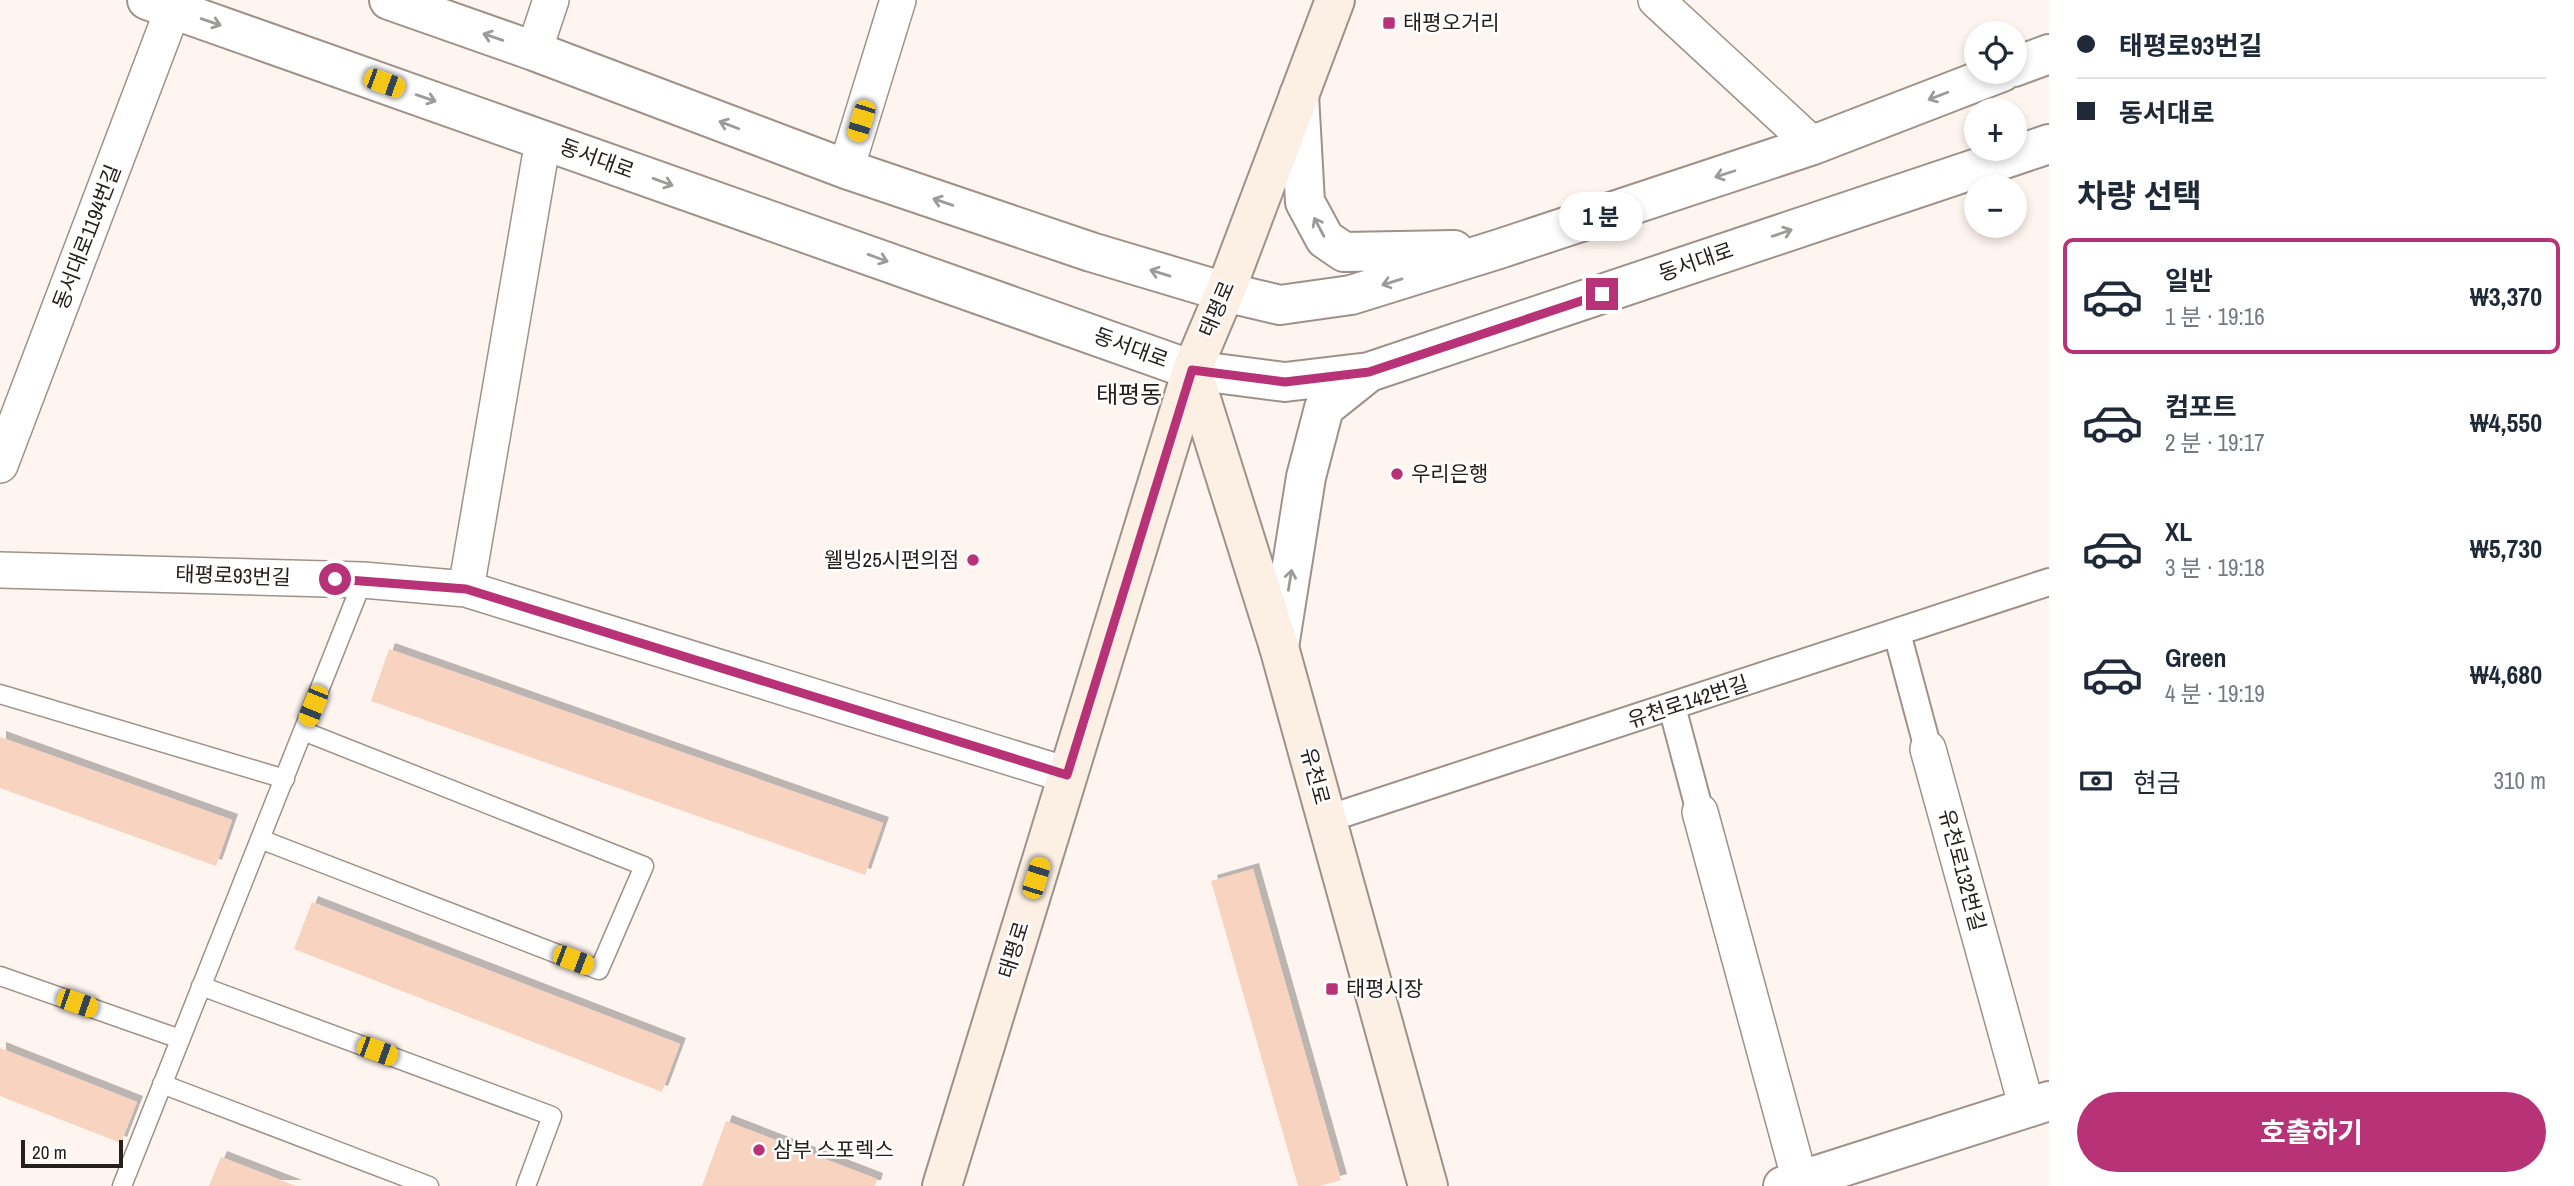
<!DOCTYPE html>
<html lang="ko">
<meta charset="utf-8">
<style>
:root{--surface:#fff;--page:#f6f6f7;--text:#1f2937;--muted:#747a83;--line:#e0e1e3;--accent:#b83277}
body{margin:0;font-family:"Archivo Narrow","Noto Sans KR",sans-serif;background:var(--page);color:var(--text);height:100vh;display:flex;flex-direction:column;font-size:26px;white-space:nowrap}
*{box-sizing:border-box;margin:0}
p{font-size:23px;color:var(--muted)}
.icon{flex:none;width:38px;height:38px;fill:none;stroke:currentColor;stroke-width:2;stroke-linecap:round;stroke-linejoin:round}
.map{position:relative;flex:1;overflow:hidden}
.sheet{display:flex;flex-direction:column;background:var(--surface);width:525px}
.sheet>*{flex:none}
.banner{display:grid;align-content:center;height:154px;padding:0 28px;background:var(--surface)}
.tools{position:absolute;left:1964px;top:21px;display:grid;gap:14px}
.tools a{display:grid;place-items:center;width:63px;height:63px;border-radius:50%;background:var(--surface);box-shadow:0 4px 10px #0003;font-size:35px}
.scale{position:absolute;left:21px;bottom:18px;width:102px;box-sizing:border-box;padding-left:7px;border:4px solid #26201d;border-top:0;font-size:19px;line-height:24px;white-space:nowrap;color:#26201d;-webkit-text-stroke:5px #fff;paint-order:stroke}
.end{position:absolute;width:32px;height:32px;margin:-16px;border:9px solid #b83277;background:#fff;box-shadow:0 0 0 4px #fff}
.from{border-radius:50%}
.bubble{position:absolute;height:49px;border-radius:24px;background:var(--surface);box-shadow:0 4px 10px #0003;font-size:23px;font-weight:700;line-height:49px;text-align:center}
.car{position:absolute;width:21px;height:42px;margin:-21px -10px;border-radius:9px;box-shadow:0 0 5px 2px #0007;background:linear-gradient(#f5c518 24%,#345 0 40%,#f5c518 0 76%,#345 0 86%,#f5c518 0)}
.banner b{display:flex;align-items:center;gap:24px;height:66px;font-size:26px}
.banner b+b{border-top:2px solid var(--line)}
.banner i{width:18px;height:18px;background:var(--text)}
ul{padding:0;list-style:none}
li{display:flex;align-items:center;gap:21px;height:116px;margin:0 14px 10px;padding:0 14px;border:4px solid transparent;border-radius:10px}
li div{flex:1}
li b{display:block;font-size:26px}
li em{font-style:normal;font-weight:700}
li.active{border-color:var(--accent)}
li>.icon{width:63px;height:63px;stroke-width:1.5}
h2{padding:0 28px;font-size:32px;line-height:84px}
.pay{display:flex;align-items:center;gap:18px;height:77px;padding:0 28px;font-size:26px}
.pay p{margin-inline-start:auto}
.primary-button{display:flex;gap:14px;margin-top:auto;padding:14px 28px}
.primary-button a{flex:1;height:80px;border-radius:42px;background:var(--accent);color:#fff;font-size:28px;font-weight:700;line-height:80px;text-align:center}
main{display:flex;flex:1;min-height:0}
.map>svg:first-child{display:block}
.building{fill:#f7d3c0;filter:url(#shadow)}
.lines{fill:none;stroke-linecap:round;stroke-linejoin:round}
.service-casing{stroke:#9f918a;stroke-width:21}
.pedestrian-casing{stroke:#9f918a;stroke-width:30}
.minor-casing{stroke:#9f918a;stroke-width:38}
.tertiary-casing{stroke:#9f918a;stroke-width:42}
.secondary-casing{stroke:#9f918a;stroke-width:42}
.service{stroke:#fff;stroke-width:18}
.pedestrian{stroke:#fff;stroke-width:26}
.minor{stroke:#fff;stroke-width:35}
.tertiary{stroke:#fff;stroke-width:38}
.secondary{stroke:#fcefe4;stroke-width:38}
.oneway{stroke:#9d9b99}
.route{stroke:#b83277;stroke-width:9}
.poi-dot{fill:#b83277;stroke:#fff;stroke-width:2.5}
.labels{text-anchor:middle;stroke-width:5;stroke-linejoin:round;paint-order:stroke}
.poi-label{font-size:21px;fill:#26201d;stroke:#fff;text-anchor:start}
.street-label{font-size:21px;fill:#26201d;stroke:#fff}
.quarter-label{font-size:24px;fill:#26201d;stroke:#fff}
</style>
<main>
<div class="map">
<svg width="2049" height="1186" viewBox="0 0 2049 1186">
<defs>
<filter id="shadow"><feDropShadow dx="6" dy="-6" stdDeviation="0" flood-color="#0004"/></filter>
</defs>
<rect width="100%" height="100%" fill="#fff5f0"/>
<path class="building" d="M389,649L883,823L865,875L371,701Z
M0,737L232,820L216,866L0,788Z
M1253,869L1341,1180L1320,1186H1298L1211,881Z
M312,902L680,1044L662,1092L294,949Z
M0,1048L137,1102L121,1143L0,1096Z
M726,1121L877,1179L875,1186H702Z
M221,1157L296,1186H209Z"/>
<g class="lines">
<defs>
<path id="service" d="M0,694L285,779
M260,839L599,970L644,866L303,731
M0,976L180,1039
M201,986L552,1116L526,1186
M162,1084L429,1186
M122,1186L363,580"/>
<path id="pedestrian" d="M1897,633L1928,749
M1672,707L1700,812
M1327,819L2049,582"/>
<path id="minor" d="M1656,0L1813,145
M534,51L551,0
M846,169L898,0
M0,465L173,9
M0,570L363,580L466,589L1067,775
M466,589L543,140
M1928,749L2027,1108
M1700,812L1800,1181"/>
<path id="tertiary" d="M147,0L1192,370L1285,382L1369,372L2049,144
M389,0L534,51L846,169L1091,252L1225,292L1280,305L1351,295L1499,249L1813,145L2002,72
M2014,67L2049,54
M1299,95L1305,202L1325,239L1344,252L1454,250
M1279,647L1306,477L1324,408L1369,372
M1783,1186L2049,1101"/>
<path id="secondary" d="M1192,370L1279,647L1428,1186
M942,1186L1192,370L1225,292L1335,0"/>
</defs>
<use href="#service" class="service-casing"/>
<use href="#pedestrian" class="pedestrian-casing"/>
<use href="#minor" class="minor-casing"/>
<use href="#tertiary" class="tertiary-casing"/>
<use href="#secondary" class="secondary-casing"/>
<use href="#service" class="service"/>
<use href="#pedestrian" class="pedestrian"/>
<use href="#minor" class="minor"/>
<use href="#tertiary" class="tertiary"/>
<use href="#secondary" class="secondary"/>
</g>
<defs><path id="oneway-shaft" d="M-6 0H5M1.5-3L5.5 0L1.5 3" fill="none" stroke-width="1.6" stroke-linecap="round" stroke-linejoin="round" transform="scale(1.75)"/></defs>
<g class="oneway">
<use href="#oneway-shaft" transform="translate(211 22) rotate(19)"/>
<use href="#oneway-shaft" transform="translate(493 37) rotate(-161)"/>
<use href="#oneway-shaft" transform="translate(1938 96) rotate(159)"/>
<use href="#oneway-shaft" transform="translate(426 98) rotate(19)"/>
<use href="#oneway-shaft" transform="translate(729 125) rotate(-159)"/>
<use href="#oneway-shaft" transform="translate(1725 174) rotate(162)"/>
<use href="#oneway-shaft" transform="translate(663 182) rotate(20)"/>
<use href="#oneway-shaft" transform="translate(943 202) rotate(-161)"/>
<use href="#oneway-shaft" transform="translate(1319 227) rotate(-118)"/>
<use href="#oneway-shaft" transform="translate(1782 233) rotate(-19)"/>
<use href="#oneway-shaft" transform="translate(878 258) rotate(20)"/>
<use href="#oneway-shaft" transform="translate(1160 273) rotate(-163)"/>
<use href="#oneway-shaft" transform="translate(1392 282) rotate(163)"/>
<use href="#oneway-shaft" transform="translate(1290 580) rotate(-81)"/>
</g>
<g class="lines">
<path class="route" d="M335,579L466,589L1067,775L1192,370L1285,382L1369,372L1602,294"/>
</g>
<g class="poi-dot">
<rect x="1382" y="16" width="14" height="14" rx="3.5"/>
<circle cx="1397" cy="474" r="7"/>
<circle cx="973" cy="560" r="7"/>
<rect x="1325" y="982" width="14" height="14" rx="3.5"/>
<circle cx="759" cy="1150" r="7"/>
</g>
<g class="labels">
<g class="poi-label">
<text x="1403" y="30">태평오거리</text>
<text x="1411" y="481">우리은행</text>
<text x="959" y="567" text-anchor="end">웰빙25시편의점</text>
<text x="1346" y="996">태평시장</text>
<text x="773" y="1157">삼부 스포렉스</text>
</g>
<g class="street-label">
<text transform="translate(597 159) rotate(20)" y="7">동서대로</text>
<text transform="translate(87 237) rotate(-69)" y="7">동서대로1194번길</text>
<text transform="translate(1696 262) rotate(-19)" y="7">동서대로</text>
<text transform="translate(1217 309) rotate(-67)" y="7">태평로</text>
<text transform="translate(1131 348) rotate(20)" y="7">동서대로</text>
<text transform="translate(233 576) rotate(2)" y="7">태평로93번길</text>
<text transform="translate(1688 702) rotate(-18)" y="7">유천로142번길</text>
<text transform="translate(1315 776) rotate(75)" y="7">유천로</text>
<text transform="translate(1962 870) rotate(75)" y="7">유천로132번길</text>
<text transform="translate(1014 950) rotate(-73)" y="7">태평로</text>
</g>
<g class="quarter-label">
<text x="1129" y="403">태평동</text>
</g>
</g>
</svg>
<div class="tools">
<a><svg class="icon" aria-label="locate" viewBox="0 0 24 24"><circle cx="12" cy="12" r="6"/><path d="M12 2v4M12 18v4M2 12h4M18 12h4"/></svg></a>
<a>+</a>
<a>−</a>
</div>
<div class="scale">20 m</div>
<i class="end from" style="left:335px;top:579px"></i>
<i class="end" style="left:1602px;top:294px"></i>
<div class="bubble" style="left:1559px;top:192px;width:84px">1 분</div>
<i class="car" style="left:384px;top:83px;rotate:110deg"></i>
<i class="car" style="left:861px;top:121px;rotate:197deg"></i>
<i class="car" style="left:313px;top:706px;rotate:202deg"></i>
<i class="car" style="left:1036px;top:878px;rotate:17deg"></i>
<i class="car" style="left:573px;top:960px;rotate:111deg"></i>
<i class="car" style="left:77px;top:1003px;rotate:109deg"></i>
<i class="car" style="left:377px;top:1051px;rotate:110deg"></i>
</div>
<section class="sheet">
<div class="banner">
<b><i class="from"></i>태평로93번길</b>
<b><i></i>동서대로</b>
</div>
<h2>차량 선택</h2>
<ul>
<li class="active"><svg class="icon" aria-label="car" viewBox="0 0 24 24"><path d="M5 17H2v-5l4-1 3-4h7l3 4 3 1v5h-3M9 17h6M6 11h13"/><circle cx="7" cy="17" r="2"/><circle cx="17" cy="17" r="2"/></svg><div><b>일반</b><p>1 분 · 19:16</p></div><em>₩3,370</em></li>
<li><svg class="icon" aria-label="car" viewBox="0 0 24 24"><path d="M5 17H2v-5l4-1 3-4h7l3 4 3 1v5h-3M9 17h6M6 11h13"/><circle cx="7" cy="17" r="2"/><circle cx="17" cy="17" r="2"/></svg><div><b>컴포트</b><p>2 분 · 19:17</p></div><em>₩4,550</em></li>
<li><svg class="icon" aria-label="car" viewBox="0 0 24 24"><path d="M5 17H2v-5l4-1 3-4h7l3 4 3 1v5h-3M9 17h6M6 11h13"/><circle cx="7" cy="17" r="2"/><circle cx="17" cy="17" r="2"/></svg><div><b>XL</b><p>3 분 · 19:18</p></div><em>₩5,730</em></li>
<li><svg class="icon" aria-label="car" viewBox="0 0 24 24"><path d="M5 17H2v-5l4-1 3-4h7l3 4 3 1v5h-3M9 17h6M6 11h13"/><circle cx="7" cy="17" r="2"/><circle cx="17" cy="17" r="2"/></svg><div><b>Green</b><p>4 분 · 19:19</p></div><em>₩4,680</em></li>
</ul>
<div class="pay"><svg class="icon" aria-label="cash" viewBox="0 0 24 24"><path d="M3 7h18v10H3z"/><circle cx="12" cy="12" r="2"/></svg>현금<p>310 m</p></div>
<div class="primary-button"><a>호출하기</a></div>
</section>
</main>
